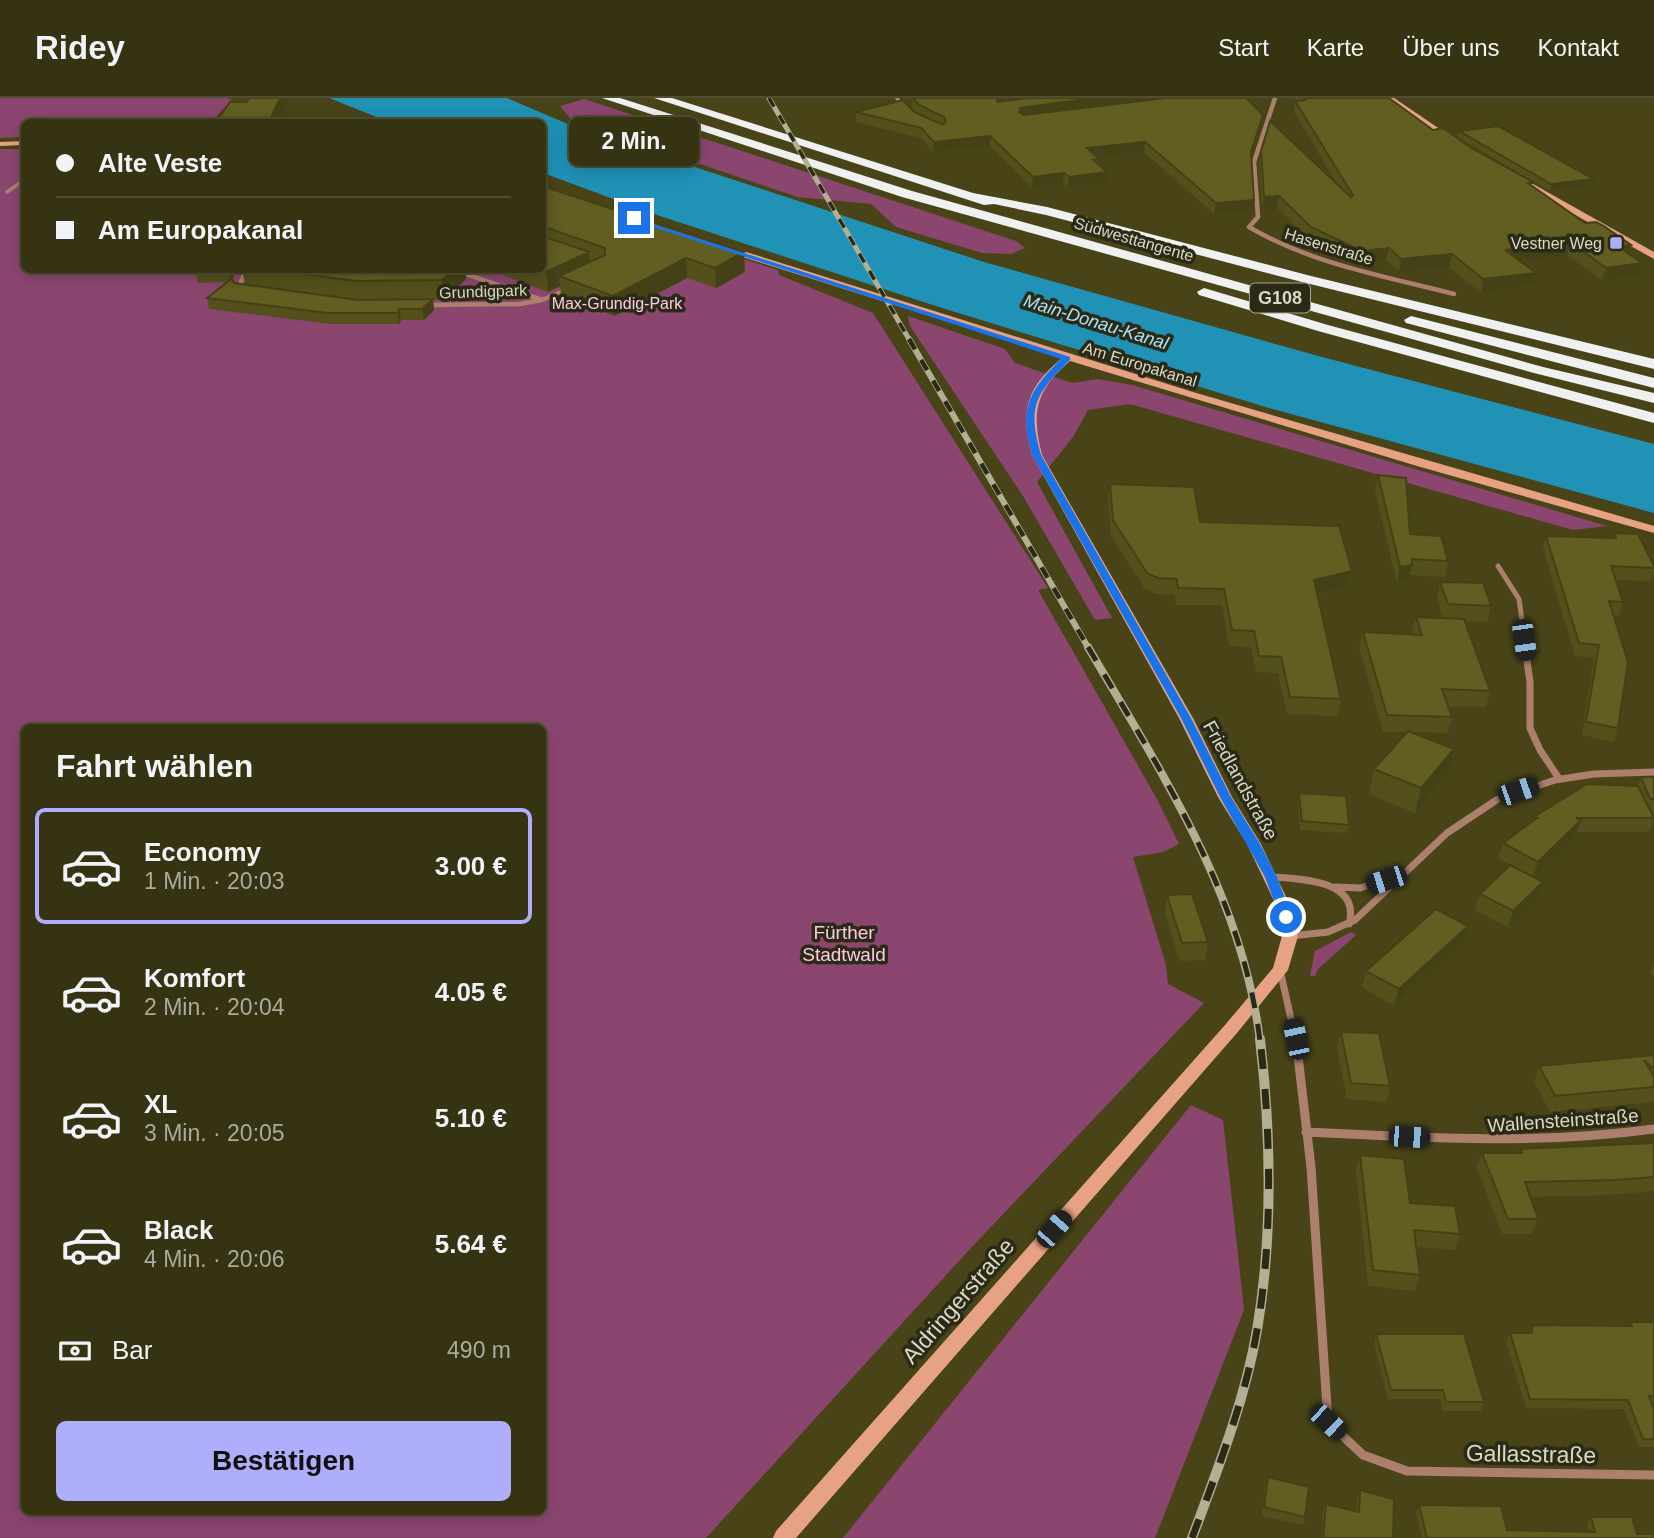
<!DOCTYPE html>
<html lang="de">
<meta charset="utf-8">
<style>
:root{--surface:#363312;--page:#413f20;--text:#f1f3f6;--muted:#aaaa9f;--line:#504e32;--accent:#afaefa}
body{margin:0;font-family:Arial,sans-serif;background:var(--page);color:var(--text);height:100vh;display:flex;flex-direction:column;font-size:26px;white-space:nowrap}
*{box-sizing:border-box;margin:0}
p{font-size:23px;color:var(--muted)}
.icon{flex:none;width:38px;height:38px;fill:none;stroke:currentColor;stroke-width:2;stroke-linecap:round;stroke-linejoin:round}
.map{position:relative;flex:1;overflow:hidden}
.side{position:absolute;left:21px;top:626px;width:525px;height:791px;display:flex;flex-direction:column;background:var(--surface);border-radius:10px;box-shadow:0 4px 18px #0003,0 0 0 2px var(--line)}
.side>*{flex:none}
.hud{position:absolute;left:21px;top:21px;width:525px;height:154px;border-radius:10px;box-shadow:0 4px 18px #0003,0 0 0 2px var(--line);display:grid;align-content:center;height:154px;padding:0 35px;background:var(--surface)}
.end{position:absolute;width:32px;height:32px;margin:-16px;border:9px solid #1a73e8;background:#fff;box-shadow:0 0 0 4px #fff}
.from{border-radius:50%}
.bubble{position:absolute;height:49px;border-radius:10px;background:var(--surface);box-shadow:0 4px 18px #0003,0 0 0 2px var(--line);font-size:23px;font-weight:600;line-height:49px;text-align:center}
.car{position:absolute;width:21px;height:42px;margin:-21px -10px;border-radius:9px;box-shadow:0 0 5px 2px #0007;background:linear-gradient(#222 24%,#8ab4d8 0 40%,#222 0 76%,#8ab4d8 0 86%,#222 0)}
.hud b{display:flex;align-items:center;gap:24px;height:66px;font-size:26px}
.hud b+b{border-top:2px solid var(--line)}
.hud i{width:18px;height:18px;background:var(--text)}
ul{padding:0;list-style:none}
li{display:flex;align-items:center;gap:21px;height:116px;margin:0 14px 10px;padding:0 21px;border:4px solid transparent;border-radius:10px}
li div{flex:1}
li b{display:block;font-size:26px}
li em{font-style:normal;font-weight:600}
li.active{border-color:var(--accent)}
li>.icon{width:63px;height:63px;stroke-width:1.5}
h2{padding:0 35px;font-size:32px;line-height:84px}
.pay{display:flex;align-items:center;gap:18px;height:77px;padding:0 35px;font-size:26px}
.pay p{margin-inline-start:auto}
.cta{display:flex;gap:14px;margin-top:auto;padding:14px 35px}
.cta a{flex:1;height:80px;border-radius:10px;background:var(--accent);color:#111;font-size:28px;font-weight:600;line-height:80px;text-align:center}
header{display:flex;align-items:center;gap:42px;box-sizing:border-box;height:98px;padding:0 35px;background:var(--surface);border-bottom:2px solid var(--line)}
header strong{font-size:33px}
nav{display:flex;gap:38px;margin-inline-start:auto;font-size:24px}
.map>svg:first-child{display:block}
.green{fill:#8b4670;fill-rule:evenodd}
.water{fill:#1f92b6}
.lines{fill:none;stroke-linecap:round;stroke-linejoin:round}
.lane{stroke:#ac806d;stroke-width:3.5}
.street-far3{stroke:#ac806d;stroke-width:4.5}
.street-far2{stroke:#ac806d;stroke-width:5}
.street-far1{stroke:#ac806d;stroke-width:7}
.street{stroke:#ac806d;stroke-width:9}
.secondary{fill:#e7a284;fill-rule:evenodd}
.highway{fill:#f0f0f0;fill-rule:evenodd}
.rail-far3-casing{stroke:#b2af92;stroke-width:5}
.rail-far2-casing{stroke:#b2af92;stroke-width:6}
.rail-far1-casing{stroke:#b2af92;stroke-width:8}
.rail-casing{stroke:#b2af92;stroke-width:10}
.rail-far3{stroke:#2b2a17;stroke-width:3.5;stroke-dasharray:10;stroke-linecap:butt}
.rail-far2{stroke:#2b2a17;stroke-width:4.5;stroke-dasharray:12;stroke-linecap:butt}
.rail-far1{stroke:#2b2a17;stroke-width:5;stroke-dasharray:16;stroke-linecap:butt}
.rail{stroke:#2b2a17;stroke-width:7;stroke-dasharray:20;stroke-linecap:butt}
.wall{fill:#54501c}
.shaded-wall{fill:#454116}
.building{fill:#625d20;stroke:#454116;stroke-width:2}
.route{fill:#1a73e8}
.poi-dot{fill:#afaefa;stroke:#2b2a17;stroke-width:2.5}
.labels{text-anchor:middle;stroke-width:7;stroke-linejoin:round;paint-order:stroke}
.far-street-label{font-size:16px;fill:#dad8c1;stroke:#2b2a17}
.far-poi-label{font-size:16px;fill:#dad8c1;stroke:#2b2a17;text-anchor:end}
.far-park-label{font-size:16px;fill:#fbc9e4;stroke:#2b2a17}
.shield{fill:#2b2a17;stroke:#a6a48e;stroke-width:2}
.shield-label{font-size:18px;font-weight:bold;fill:#dad8c1}
.far-water-label{font-size:18px;font-style:italic;fill:#a7e1f7;stroke:#2b2a17}
.street-label{font-size:19px;fill:#dad8c1;stroke:#2b2a17}
.park-label{font-size:19px;fill:#fbc9e4;stroke:#2b2a17}
.near-street-label{font-size:23px;fill:#dad8c1;stroke:#2b2a17}
</style>
<header>
<strong>Ridey</strong>
<nav><a>Start</a><a>Karte</a><a>Über uns</a><a>Kontakt</a></nav>
</header>
<div class="map">
<svg width="1654" height="1440" viewBox="0 0 1654 1440">
<rect width="100%" height="100%" fill="#484418"/>
<path class="green" d="M0,0H227L232,2L211,24H24V39L0,40Z
M584,1L1016,143L1025,150L1011,156L982,155L896,129L871,106L798,99L584,27L571,21L560,8Z
M0,51H24V172H542L543,97L778,172L779,177L873,215L1048,490L1038,492L1157,701L1179,746L1163,754L1133,759L1166,867L1168,886L1204,905L969,1152L706,1440H0ZM24,630H542V1414H24Z
M908,218L1005,251L1015,265L1072,285L1098,281L1132,287L1607,428L1573,432L1130,306L1088,312L1073,339L1037,384L1112,520L1095,522L1023,398L910,228Z
M1351,834L1356,837L1318,871L1315,878H1310L1315,853Z
M1191,1007L1223,1022L1244,1212L1155,1440H843Z"/>
<path class="water" d="M329,0H507L582,32L984,164L1322,259L1654,346V415L1269,310L942,210L657,117L543,75L542,24H389Z"/>
<g class="lines">
<path class="lane" d="M897,0L903,9
M7,94L24,82"/>
<path class="street-far3" d="M1275,0L1254,64L1258,119L1249,129C1312,166 1384,178 1454,196
M441,172L460,174L542,202L568,191
M241,192L238,191L246,172
M427,207L520,206L542,202"/>
<path class="street-far2" d="M1498,468L1519,501L1526,551"/>
<path class="street-far1" d="M1525,549L1530,584V630L1540,652L1558,679
M1271,779C1302,781 1361,782 1349,826
M1335,789L1360,790L1402,777
M1291,838L1328,834L1355,822L1447,735L1498,701L1555,682L1594,676L1654,674
M1280,872L1296,943"/>
<path class="street" d="M1296,941L1311,1069L1328,1324L1363,1357L1407,1373L1654,1377
M1306,1034C1423,1040 1538,1047 1654,1031"/>
<path class="secondary" d="M1385,0H1394L1456,42L1449,44Z
M24,43V47L0,48V44Z
M1527,86H1533L1654,154V161L1527,90Z
M727,148L1193,294L1654,428V435L1417,368L1070,263C1036,292 1031,314 1042,357L1193,620L1232,699L1261,746L1288,803L1298,838L1288,872L1237,935L796,1440H773L776,1433L1225,927L1273,870L1282,838L1274,803L1247,746L1218,699L1179,620L1032,357C1020,313 1026,290 1062,260L724,153L722,151Z"/>
<path class="highway" d="M602,0H620L912,93L1543,269L1654,295V305L1534,275L902,99Z
M654,0H672L973,95L1047,109L1311,178L1654,261V271L1302,184L1046,117L994,106L984,107Z
M1204,190L1328,227L1654,315V325L1318,233L1199,197L1197,194Z
M1411,218L1654,280V290L1406,225L1404,222Z"/>
<defs>
<path id="rail-far3" d="M769,0L910,243"/>
<path id="rail-far2" d="M909,241L1089,551"/>
<path id="rail-far1" d="M1088,549C1161,674 1242,796 1260,943"/>
<path id="rail" d="M1192,1440C1217,1373 1245,1303 1257,1232C1273,1140 1271,1034 1260,941"/>
</defs>
<use href="#rail-far3" class="rail-far3-casing"/>
<use href="#rail-far2" class="rail-far2-casing"/>
<use href="#rail-far1" class="rail-far1-casing"/>
<use href="#rail" class="rail-casing"/>
<use href="#rail-far3" class="rail-far3"/>
<use href="#rail-far2" class="rail-far2"/>
<use href="#rail-far1" class="rail-far1"/>
<use href="#rail" class="rail"/>
</g>
<path class="wall" d="M913,0L998,4L1261,27L1251,58L1253,112L1214,116L1144,54L1097,59L1099,67L1106,84L1068,89L1063,85L1032,89L990,48L933,54L921,40L856,24V14H914L918,15L912,10Z
M1296,0H1389L1433,32L1473,51L1532,88L1628,156L1639,178L1602,182L1567,157L1519,162L1536,175L1533,187L1481,194L1449,169L1399,174L1386,162L1360,165L1309,141L1277,110L1262,111L1259,65L1261,53L1337,86L1294,14L1295,3H1297Z
M1459,33L1592,87L1550,93L1457,39Z
M542,88L745,174L716,190L687,180L614,218L561,198L560,188L548,194L488,172H542Z
M195,172H237L232,182L235,185L245,186L242,172H476L474,174L465,172L466,181L444,202H433L434,212L424,222H401L399,226H330L209,211L207,200L227,184L198,185Z
M1378,377L1410,436L1448,463L1445,479L1410,477L1409,483L1397,485L1375,393Z
M1110,386L1200,424L1348,489L1317,497L1341,601L1337,618L1287,616L1278,575L1256,574L1251,549L1229,548L1222,507H1176L1175,497L1156,496L1145,491L1111,438L1108,401Z
M1614,435L1654,468V474L1651,483L1615,482L1623,504L1619,517H1613L1618,630L1614,644L1582,637L1594,560L1575,558L1543,450L1546,438L1612,440Z
M1440,484L1491,508L1487,524L1465,523L1490,593L1486,609L1448,608L1452,619L1447,635L1412,634L1454,651L1447,676L1415,715L1369,696L1374,671L1407,634H1383L1359,550L1363,534L1412,536L1416,519L1443,520L1437,500Z
M1641,679H1654V721L1649,734H1577L1576,737L1533,779L1498,760L1503,745L1531,724L1532,720L1637,688Z
M1299,695L1349,727L1347,735L1300,732L1298,703Z
M1543,784L1538,800L1508,829L1475,812L1480,796Z
M1167,797L1208,844L1205,862L1179,863L1165,814Z
M1468,828L1463,845L1394,908L1362,889L1366,873Z
M1654,867V878L1650,876Z
M1341,934L1390,988L1386,1004L1347,1001L1337,950Z
M1654,957V1001L1653,1004L1550,1014L1534,984L1539,968Z
M1654,1045V1093L1610,1097L1530,1099L1538,1121L1532,1136H1502L1477,1070L1482,1055H1519L1521,1051Z
M1360,1057L1410,1105L1460,1136L1455,1152L1416,1149L1420,1177L1415,1193L1368,1188L1356,1073Z
M1631,1224H1654V1307H1652L1654,1311V1349H1639L1624,1311L1526,1310L1506,1244L1510,1235H1529L1532,1227L1629,1228Z
M1376,1236L1484,1304L1481,1313H1443L1440,1301H1388L1374,1245Z
M1268,1379L1305,1419L1303,1427L1262,1418L1265,1388Z
M1360,1392L1393,1440H1321L1323,1414L1326,1406L1357,1413V1401Z
M1419,1407L1507,1432L1589,1434L1587,1427L1591,1419L1637,1436L1654,1440H1422L1416,1415Z"/>
<path class="shaded-wall" d="M280,0H289V3L280,24H269Z
M1094,0H1170L1019,20L1020,10Z
M1263,17L1261,27L1249,64L1251,54Z
M990,38V48L933,54L934,44Z
M1145,44L1144,54L1086,60L1087,50Z
M1107,74L1106,84L1068,89L1069,79Z
M1064,75L1063,85L1032,89L1033,79Z
M1594,81L1592,87L1550,93L1551,86Z
M1279,98L1277,110L1262,111L1264,99Z
M1254,102L1253,112L1214,116L1216,105Z
M1570,144L1567,157L1502,164L1505,152Z
M1631,147L1627,160L1619,149Z
M1389,150L1386,162L1360,165L1362,153Z
M589,154L591,174L559,178L560,188L548,194L546,174Z
M744,154L745,174L716,190L715,170Z
M1452,156L1449,169L1399,174L1401,161Z
M686,160L687,180L614,218L613,198Z
M1642,165L1639,178L1602,182L1606,170Z
M229,172H237L231,184Z
M453,172H465L466,181L444,202L442,182Z
M1536,175L1533,187L1481,194L1483,181Z
M433,201L434,212L424,222L422,211Z
M399,211L401,222L399,226L398,215Z
M1412,467L1409,483L1397,485L1400,469Z
M1352,473L1348,489L1311,498L1314,482Z
M1454,651L1447,676L1415,715L1421,690Z
M1581,722L1576,737L1533,779L1538,764Z
M1543,784L1538,800L1508,829L1513,813Z
M1468,828L1463,845L1394,908L1399,891Z"/>
<path class="building" d="M249,0H280L269,24H216L230,4H247Z
M913,0H996L998,4L1027,0H1094L1020,10L1019,14L1024,17L1167,0H1246L1263,17L1251,54L1254,102L1216,105L1145,44L1087,50L1099,61L1093,62L1107,74L1069,79L1064,75L1033,79L990,38L934,44L921,30L856,14L903,2L914,14L943,27L946,23L944,19L919,7Z
M1304,0H1389L1433,32L1443,30L1473,51L1533,84L1528,85L1585,125L1596,124L1604,128L1631,147L1619,149L1642,165L1606,170L1570,144L1505,152L1536,175L1483,181L1452,156L1401,161L1389,150L1362,153L1311,129L1279,98L1264,99L1261,53L1270,23L1351,99L1353,97L1295,3L1305,2Z
M1498,28L1594,81L1551,86L1459,33Z
M542,88L744,154L715,170L686,160L613,198L559,178L605,157V150L542,128Z
M542,138L589,154L546,174L540,172H542Z
M272,172H453L442,182L357,183Z
M231,181L235,185L358,202L433,201L422,211H399L398,215H328L207,200Z
M1378,377L1406,380L1410,436L1441,438L1448,463L1412,461V467L1400,469Z
M1110,386L1194,389L1200,424L1339,428L1352,473L1314,482L1341,601L1290,599L1281,559L1259,558L1254,533L1232,532L1224,491L1178,490L1177,481L1158,480L1147,475L1113,422Z
M1614,435L1638,436L1654,468V470L1611,468L1623,504L1609,503L1628,564L1618,630L1586,624L1599,547L1579,545L1546,438L1616,440Z
M1440,484L1483,485L1491,508L1448,506Z
M1416,519L1464,521L1490,593L1442,591L1452,619L1387,617L1363,534L1422,537Z
M1408,633L1454,651L1421,690L1374,671Z
M1641,679H1654V701H1650Z
M1587,686L1638,688L1654,720H1576L1581,722L1538,764L1503,745L1537,720H1532Z
M1299,695L1346,698L1349,727L1302,723Z
M1510,767L1543,784L1513,813L1480,796Z
M1192,796L1208,844L1182,845L1167,797Z
M1436,811L1468,828L1399,891L1366,873Z
M1341,934L1379,935L1390,988L1351,985Z
M1654,957V971L1644,962L1654,979V989L1555,998L1539,968Z
M1654,1045V1079L1616,1082L1525,1084L1538,1121H1508L1482,1055H1522L1521,1051Z
M1360,1057L1404,1061L1410,1105L1455,1108L1460,1136L1414,1132L1420,1177L1373,1172Z
M1631,1224H1654V1298H1649L1654,1311V1341H1643L1628,1302L1530,1301L1510,1235H1532V1227L1632,1228Z
M1376,1236H1464L1484,1304H1446L1443,1292H1391Z
M1268,1379L1309,1389L1305,1419L1264,1409Z
M1360,1392L1394,1401L1393,1440H1323L1326,1406L1359,1414Z
M1419,1407L1501,1408L1507,1432L1595,1434L1591,1419H1632L1637,1436H1654V1440H1427Z"/>
<path class="route" d="M631,119L1070,259V262C1035,296 1027,309 1041,357L1191,620L1231,699L1260,746L1277,779L1292,819L1290,822L1286,823L1280,819L1265,779L1220,699L1181,620L1032,357C1019,311 1028,294 1061,261L631,122Z"/>
<rect class="poi-dot" x="1609" y="138" width="14" height="14" rx="3.5"/>
<g class="labels">
<g class="far-street-label">
<text transform="translate(1134 141) rotate(16)" y="6">Südwesttangente</text>
<text transform="translate(1329 148) rotate(17)" y="6">Hasenstraße</text>
<text transform="translate(483 193) rotate(-2)" y="6">Grundigpark</text>
<text transform="translate(1140 266) rotate(17)" y="6">Am Europakanal</text>
</g>
<g class="far-poi-label">
<text x="1602" y="151">Vestner Weg</text>
</g>
<g class="far-park-label">
<text x="617" y="211">Max-Grundig-Park</text>
</g>
<rect class="shield" x="1250" y="185.5" width="60" height="29" rx="5"/>
<g class="shield-label">
<text x="1280" y="206">G108</text>
</g>
<g class="far-water-label">
<text transform="translate(1096 224) rotate(17)" y="6">Main-Donau-Kanal</text>
</g>
<g class="street-label">
<text transform="translate(1241 682) rotate(61)" y="7">Friedlandstraße</text>
<text transform="translate(1563 1022) rotate(-4)" y="7">Wallensteinstraße</text>
</g>
<g class="park-label">
<text x="844" y="841">Fürther<tspan x="844" dy="22">Stadtwald</tspan></text>
</g>
<g class="near-street-label">
<text transform="translate(958 1203) rotate(-49)" y="8">Aldringerstraße</text>
<text transform="translate(1531 1356) rotate(1)" y="8">Gallasstraße</text>
</g>
</g>
</svg>
<i class="end from" style="left:1286px;top:819px"></i>
<i class="end" style="left:634px;top:120px"></i>
<div class="bubble" style="left:569px;top:19px;width:130px">2 Min.</div>
<i class="car" style="left:1524px;top:542px;rotate:172deg"></i>
<i class="car" style="left:1518px;top:693px;rotate:71deg"></i>
<i class="car" style="left:1386px;top:782px;rotate:252deg"></i>
<i class="car" style="left:1296px;top:941px;rotate:348deg"></i>
<i class="car" style="left:1409px;top:1039px;rotate:93deg"></i>
<i class="car" style="left:1054px;top:1131px;rotate:41deg"></i>
<i class="car" style="left:1328px;top:1324px;rotate:133deg"></i>
<div class="hud">
<b><i class="from"></i>Alte Veste</b>
<b><i></i>Am Europakanal</b>
</div>
<section class="side">
<h2>Fahrt wählen</h2>
<ul>
<li class="active"><svg class="icon" aria-label="car" viewBox="0 0 24 24"><path d="M5 17H2v-5l4-1 3-4h7l3 4 3 1v5h-3M9 17h6M6 11h13"/><circle cx="7" cy="17" r="2"/><circle cx="17" cy="17" r="2"/></svg><div><b>Economy</b><p>1 Min. · 20:03</p></div><em>3.00 €</em></li>
<li><svg class="icon" aria-label="car" viewBox="0 0 24 24"><path d="M5 17H2v-5l4-1 3-4h7l3 4 3 1v5h-3M9 17h6M6 11h13"/><circle cx="7" cy="17" r="2"/><circle cx="17" cy="17" r="2"/></svg><div><b>Komfort</b><p>2 Min. · 20:04</p></div><em>4.05 €</em></li>
<li><svg class="icon" aria-label="car" viewBox="0 0 24 24"><path d="M5 17H2v-5l4-1 3-4h7l3 4 3 1v5h-3M9 17h6M6 11h13"/><circle cx="7" cy="17" r="2"/><circle cx="17" cy="17" r="2"/></svg><div><b>XL</b><p>3 Min. · 20:05</p></div><em>5.10 €</em></li>
<li><svg class="icon" aria-label="car" viewBox="0 0 24 24"><path d="M5 17H2v-5l4-1 3-4h7l3 4 3 1v5h-3M9 17h6M6 11h13"/><circle cx="7" cy="17" r="2"/><circle cx="17" cy="17" r="2"/></svg><div><b>Black</b><p>4 Min. · 20:06</p></div><em>5.64 €</em></li>
</ul>
<div class="pay"><svg class="icon" aria-label="cash" viewBox="0 0 24 24"><path d="M3 7h18v10H3z"/><circle cx="12" cy="12" r="2"/></svg>Bar<p>490 m</p></div>
<div class="cta"><a>Bestätigen</a></div>
</section>
</div>
